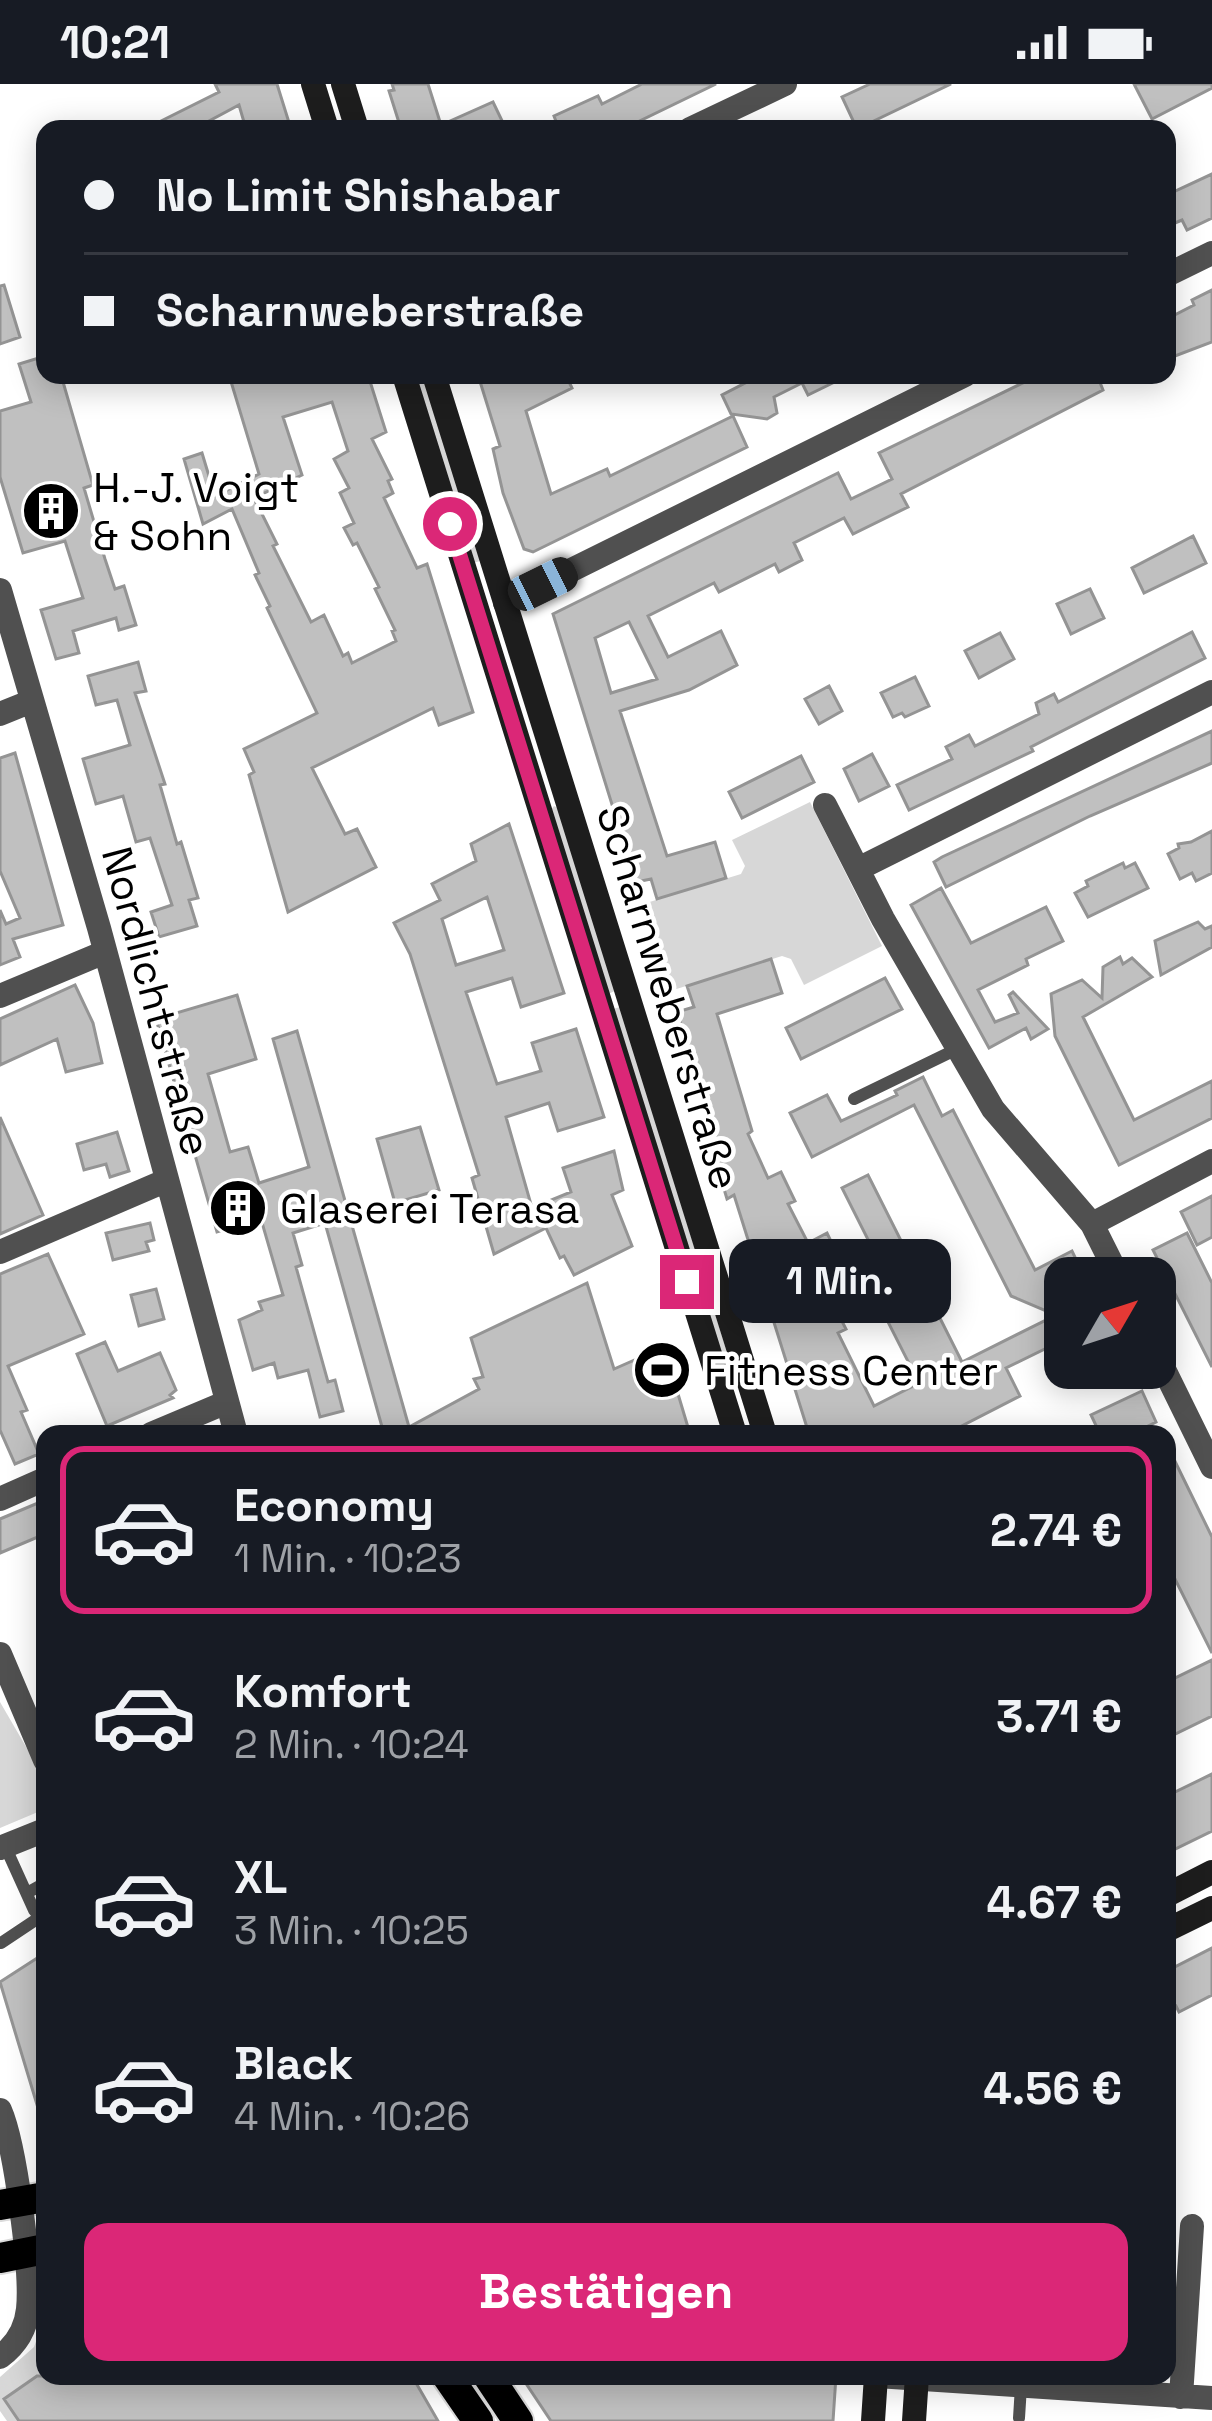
<!DOCTYPE html>
<html lang="de">
<meta charset="utf-8">
<style>
:root{--surface:#171b24;--page:#242831;--text:#f1f3f6;--muted:#9ea1a6;--line:#363941;--accent:#db2777}
body{margin:0;font-family:"Space Grotesk",sans-serif;background:var(--page);color:var(--text);height:100vh;display:flex;flex-direction:column;font-size:45px;white-space:nowrap}
*{box-sizing:border-box;margin:0}
p{font-size:39px;color:var(--muted)}
.icon{flex:none;width:66px;height:66px;fill:none;stroke:currentColor;stroke-width:2;stroke-linecap:round;stroke-linejoin:round}
.map{position:relative;flex:1;overflow:hidden}
.drawer{position:absolute;left:36px;top:1341px;width:1140px;height:960px;display:flex;flex-direction:column;background:var(--surface);border-radius:24px;box-shadow:0 6px 30px #0003}
.drawer>*{flex:none}
.banner{position:absolute;left:36px;top:36px;width:1140px;height:264px;border-radius:24px;box-shadow:0 6px 30px #0003;display:grid;align-content:center;height:264px;padding:0 48px;background:var(--surface)}
.needle{width:78px;rotate:51deg}
.fabs{position:absolute;left:1044px;top:1173px;display:grid;gap:24px}
.fabs a{display:grid;place-items:center;width:132px;height:132px;border-radius:24px;background:var(--surface);box-shadow:0 6px 30px #0003;font-size:60px}
.end{position:absolute;width:54px;height:54px;margin:-27px;border:15px solid #db2777;background:#fff;box-shadow:0 0 0 6px #fff}
.from{border-radius:50%}
.bubble{position:absolute;height:84px;border-radius:24px;background:var(--surface);box-shadow:0 6px 30px #0003;font-size:39px;font-weight:700;line-height:84px;text-align:center}
.car{position:absolute;width:36px;height:72px;margin:-36px -18px;border-radius:15px;box-shadow:0 0 9px 3px #0007;background:linear-gradient(#222 24%,#8ab4d8 0 40%,#222 0 76%,#8ab4d8 0 86%,#222 0)}
.banner b{display:flex;align-items:center;gap:42px;height:114px;font-size:45px}
.banner b+b{border-top:3px solid var(--line)}
.banner i{width:30px;height:30px;background:var(--text)}
ul{padding:21px 0 0;list-style:none}
li{display:flex;align-items:center;gap:36px;height:168px;margin:0 24px 18px;padding:0 24px;border:6px solid transparent;border-radius:24px}
li div{flex:1}
li b{display:block;font-size:45px}
li em{font-style:normal;font-weight:700}
li.current{border-color:var(--accent)}
li>.icon{width:108px;height:108px;stroke-width:1.5}
.button{display:flex;gap:24px;margin-top:auto;padding:24px 48px}
.button a{flex:1;height:138px;border-radius:24px;background:var(--accent);color:#fff;font-size:48px;font-weight:700;line-height:138px;text-align:center}
.status{display:flex;justify-content:space-between;align-items:center;height:84px;padding:0 60px;background:var(--surface);direction:ltr}
.status svg{height:33px;fill:currentColor}
.map>svg:first-child{display:block}
.green{fill:#d7d7d7}
.building{fill:#c0c0c0;stroke:#949494;stroke-width:3;fill-rule:evenodd}
.lines{fill:none;stroke-linecap:round;stroke-linejoin:round}
.primary-casing{stroke:#dbdbdb;stroke-width:34}
.lane{stroke:#505050;stroke-width:12}
.street{stroke:#505050;stroke-width:24}
.secondary{stroke:#1d1d1d;stroke-width:24}
.primary{stroke:#000;stroke-width:30}
.route{stroke:#db2777;stroke-width:15}
.labels{text-anchor:middle;stroke-width:9;stroke-linejoin:round;paint-order:stroke}
.poi-label{font-size:42px;fill:#000;stroke:#fff;text-anchor:start}
.street-label{font-size:42px;fill:#000;stroke:#fff}
</style>
<div class="status"><b>10:21</b><svg viewBox="0 0 49 12"><path d="M0 12V9h3v3zM5 12V6h3v6zM10 12V3h3v9zM15 12V0h3v12zM26 1h20v11H26zM47 4h2v5h-2z"/></svg></div>
<div class="map">
<svg width="1212" height="2337" viewBox="0 0 1212 2337">
<rect width="100%" height="100%" fill="#fff"/>
<path class="green" d="M415,291H423L480,477L473,479Z
M810,718L882,862L804,901L791,875L782,872L670,907L643,820L741,790L745,782L732,756Z
M554,722L558,724L615,907L608,910L550,727Z
M620,923L730,1278L723,1280L613,925Z
M0,1618L36,1680L45,1702V1725L0,1744Z
M45,2232V2287L4,2315L19,2337H7L0,2327V2293L34,2263Z"/>
<path class="building" d="M215,0H277L291,45H246L239,21L194,45H145L219,8Z
M392,0H428L441,41L493,18L506,45H401L389,7L394,6Z
M642,0H716L623,45H559L554,32L598,12L602,20Z
M870,0H951L857,45L842,13Z
M1134,0H1212V4L1152,35Z
M1212,90V134L1187,146L1182,136L1175,139L1167,123V111Z
M4,201L20,253L0,260V202Z
M1212,206V258L1167,275V235L1194,221L1192,216Z
M45,272V291H61L93,401L84,404L105,475L115,505L124,502L136,541L119,546L116,534L73,547L79,569L56,575L41,526L83,514L65,457L23,469L0,393V327L31,318L19,280Z
M229,291H270L274,294L368,291L386,348L372,355L392,395L388,397L393,409L384,414L417,484L427,480L473,628L439,641L433,624L312,684L345,750L357,745L376,783L288,828L249,691L254,688L244,665L317,629L267,524L270,522L255,491L259,489L232,425L203,440L184,375L202,369L215,412L259,390ZM332,318L348,367L334,375L349,404L340,409L354,439L344,444L353,461L357,459L379,503L375,505L395,546L392,547L396,557L352,579L348,569L343,572L324,531L311,538L273,462L277,460L254,414L302,391L283,333Z
M478,291H566L572,304L526,327L551,410L607,385L610,392L733,332L747,363L533,468L524,465L503,409L493,365L500,362Z
M741,291H849L808,311L802,299L774,313L777,329L767,335L731,330L722,311L745,299Z
M1039,291H1097L1103,306L901,410L908,423L853,450L844,434L794,459L802,476L779,488L775,480L719,508L714,499L648,532L668,573L721,547L737,581L689,606L620,627L667,772L715,758L726,794L657,815L651,795L636,798L553,530L838,389L851,415L892,395L879,369ZM629,538L657,595L611,609L595,554Z
M1193,452L1206,479L1144,509L1132,484Z
M1090,505L1104,534L1071,550L1057,520Z
M1192,548L1205,574L1031,663L1033,667L909,726L897,701L952,675L946,663L969,651L975,662L1039,630L1036,619L1054,610L1058,618Z
M1000,549L1014,575L979,594L965,567Z
M138,578L146,607L135,609L165,700L160,701L177,760L181,758L198,814L189,816L197,842L159,853L151,828L172,821L150,754L136,758L123,712L96,720L83,675L130,661L117,616L96,621L88,592Z
M915,593L929,622L905,633L902,629L893,633L881,609Z
M829,602L842,627L819,640L805,615Z
M1212,647V679L1090,732L946,803L934,778L942,773Z
M15,669L63,841L13,855L20,873L0,881V826L6,840L20,834L0,787V674Z
M872,670L889,702L859,717L844,685Z
M801,672L814,698L742,734L729,708Z
M509,740L564,909L521,923L512,894L466,908L497,1000L541,987L532,959L576,945L604,1033L558,1047L549,1019L506,1033L532,1124L571,1108L563,1084L614,1067L623,1106L612,1111L632,1162L574,1191L564,1172L560,1174L546,1144L494,1170L472,1094L479,1091L410,870L394,839L440,816L432,800L476,777L471,760ZM487,813L504,866L456,881L442,835Z
M1212,747V789L1196,797L1192,789L1180,795L1168,770L1179,764L1178,760L1191,758Z
M1123,779L1125,784L1135,779L1148,804L1088,833L1075,809L1088,802L1086,797Z
M941,804L971,859L1046,823L1063,857L1026,875L1028,881L978,906L995,938L1018,929L1009,911L1013,908L1048,945L1031,955L1026,944L989,964L911,821Z
M1198,838L1205,845L1212,842V863L1161,891L1155,857Z
M1120,873L1123,880L1132,874L1152,893L1083,933L1134,1036L1212,997V1034L1119,1081L1055,952L1051,910L1082,896L1102,914L1103,883Z
M771,875L782,909L717,930L752,1047L748,1050L768,1094L781,1088L795,1117L788,1120L808,1159L827,1149L853,1203L830,1214L846,1245L838,1249L874,1322L919,1299L887,1236L904,1227L842,1104L868,1091L962,1278L1056,1231L1011,1212L914,1021L812,1073L790,1029L827,1011L841,1037L897,1011L895,1007L923,993L942,1032L953,1026L1035,1186L1072,1167L1085,1194H1065V1255L1006,1284L1020,1312L946,1350H809L734,1111L727,1115L713,1068L720,1064L677,928L694,923L687,902Z
M885,894L902,925L801,975L786,944Z
M75,901L93,939L102,979L66,988L57,955L0,981V935Z
M237,911L256,975L208,990L230,1068L248,1063L259,1099L309,1083L273,955L297,947L409,1343L479,1305L474,1295L483,1293L471,1254L587,1199L614,1285L664,1263L690,1350H384L325,1139L293,1149L302,1181L296,1183L328,1298L335,1296L343,1327L320,1333L308,1286L278,1294L274,1279L253,1286L239,1236L262,1226L259,1218L283,1211L261,1135L217,1148L156,935Z
M0,1033L43,1131L0,1150Z
M420,1043L439,1106L395,1119L377,1055Z
M117,1048L129,1087L110,1093L106,1080L84,1086L77,1060Z
M1212,1112V1153L1197,1161L1181,1128Z
M150,1139L154,1156L146,1158L149,1167L113,1176L106,1149Z
M1187,1149L1212,1199V1283L1153,1166Z
M48,1170L84,1250L8,1282L27,1326L21,1328L39,1370L15,1380L0,1346V1190Z
M156,1205L164,1235L139,1242L131,1211Z
M105,1258L118,1287L160,1269L176,1306L170,1311L173,1314L107,1342L77,1270Z
M1142,1307L1156,1338L1132,1350H1100L1091,1331Z
M1167,1361L1212,1453V1569L1175,1495L1167,1499Z
M45,1416V1450L0,1469V1435Z
M1212,1576V1632L1167,1654V1598Z
M1212,1690V1747L1167,1769V1712Z
M1212,1864V1911L1179,1928L1176,1922L1167,1927V1887Z
M45,1869V2033L41,2034L0,1898Z
M37,2292H412L438,2337H19L4,2315Z
M521,2292H836L833,2337H551Z"/>
<g class="lines">
<defs>
<path id="primary" d="M0,2121L45,2113
M0,2174L45,2165
M447,2292L478,2337
M488,2292L518,2337"/>
</defs>
<use href="#primary" class="primary-casing"/>
<path class="lane" d="M854,1015L957,965
M5,1762L34,1826L45,1839
M27,1809L45,1799
M1,1859L40,1833
M1019,2334L1021,2302"/>
<path class="street" d="M690,45L785,0
M1167,191L1212,169
M0,506L99,844L236,1350
M505,519L965,291
M0,630L32,617
M825,721L883,835L993,1025L1092,1140L1119,1194
M858,785L1212,608
M0,912L105,868
M1092,1140L1212,1077
M0,1168L165,1097
M1155,1267L1212,1383
M151,1350L227,1318
M0,1415L45,1395
M0,1570L45,1676
M0,1764L45,1746
M0,2026C15,2060 32,2187 28,2225C26,2245 16,2261 0,2273
M877,2292L1212,2314
M1181,2313L1192,2142"/>
<path class="secondary" d="M313,0L327,45
M343,0L357,45
M404,291L735,1350
M434,291L765,1350
M1167,1811L1212,1788
M1167,1846L1212,1824
M873,2337L876,2292
M914,2337L917,2292"/>
<use href="#primary" class="primary"/>
</g>
<g class="lines">
<path class="route" d="M450,440L687,1198"/>
</g>
<defs>
<symbol id="building-disc" viewBox="-11 -11 22 22"><circle r="9.5" fill="#000" stroke="#fff"/><path d="M-4-6H4V6H1V3H-1V6H-4ZM-2.5-4.3h1.7v1.8h-1.7ZM.8-4.3h1.7v1.8H.8ZM-2.5-1h1.7V.8h-1.7ZM.8-1h1.7V.8H.8Z" fill="#fff"/></symbol>
<symbol id="stadium-disc" viewBox="-11 -11 22 22"><circle r="9.5" fill="#000" stroke="#fff"/><path d="M0-5a6.5 5 0 1 0 0 10a6.5 5 0 1 0 0-10ZM-3.5-1.8h7v3.6h-7Z" fill="#fff"/></symbol>
</defs>
<g fill-rule="evenodd">
<use href="#building-disc" x="18" y="394" width="66" height="66"/>
<use href="#building-disc" x="205" y="1091" width="66" height="66"/>
<use href="#stadium-disc" x="629" y="1253" width="66" height="66"/>
</g>
<g class="labels">
<g class="poi-label">
<text x="93" y="418">H.-J. Voigt<tspan x="93" dy="48">&amp; Sohn</tspan></text>
<text x="280" y="1139">Glaserei Terasa</text>
<text x="704" y="1301">Fitness Center</text>
</g>
<g class="street-label">
<text transform="translate(669 913) rotate(73)" y="15">Scharnweberstraße</text>
<text transform="translate(157 917) rotate(75)" y="15">Nordlichtstraße</text>
</g>
</g>
</svg>
<div class="fabs">
<a><svg class="needle" viewBox="-14 -14 28 28"><path d="M0-13l5 13h-10z" fill="#e53935"/><path d="M0 13l5-13h-10z" fill="#9ea1a6"/></svg></a>
</div>
<i class="end from" style="left:450px;top:440px"></i>
<i class="end" style="left:687px;top:1198px"></i>
<div class="bubble" style="left:729px;top:1155px;width:222px">1 Min.</div>
<i class="car" style="left:543px;top:500px;rotate:64deg"></i>
<div class="banner">
<b><i class="from"></i>No Limit Shishabar</b>
<b><i></i>Scharnweberstraße</b>
</div>
<section class="drawer">
<ul>
<li class="current"><svg class="icon" aria-label="car" viewBox="0 0 24 24"><path d="M5 17H2v-5l4-1 3-4h7l3 4 3 1v5h-3M9 17h6M6 11h13"/><circle cx="7" cy="17" r="2"/><circle cx="17" cy="17" r="2"/></svg><div><b>Economy</b><p>1 Min. · 10:23</p></div><em>2.74 €</em></li>
<li><svg class="icon" aria-label="car" viewBox="0 0 24 24"><path d="M5 17H2v-5l4-1 3-4h7l3 4 3 1v5h-3M9 17h6M6 11h13"/><circle cx="7" cy="17" r="2"/><circle cx="17" cy="17" r="2"/></svg><div><b>Komfort</b><p>2 Min. · 10:24</p></div><em>3.71 €</em></li>
<li><svg class="icon" aria-label="car" viewBox="0 0 24 24"><path d="M5 17H2v-5l4-1 3-4h7l3 4 3 1v5h-3M9 17h6M6 11h13"/><circle cx="7" cy="17" r="2"/><circle cx="17" cy="17" r="2"/></svg><div><b>XL</b><p>3 Min. · 10:25</p></div><em>4.67 €</em></li>
<li><svg class="icon" aria-label="car" viewBox="0 0 24 24"><path d="M5 17H2v-5l4-1 3-4h7l3 4 3 1v5h-3M9 17h6M6 11h13"/><circle cx="7" cy="17" r="2"/><circle cx="17" cy="17" r="2"/></svg><div><b>Black</b><p>4 Min. · 10:26</p></div><em>4.56 €</em></li>
</ul>
<div class="button"><a>Bestätigen</a></div>
</section>
</div>
